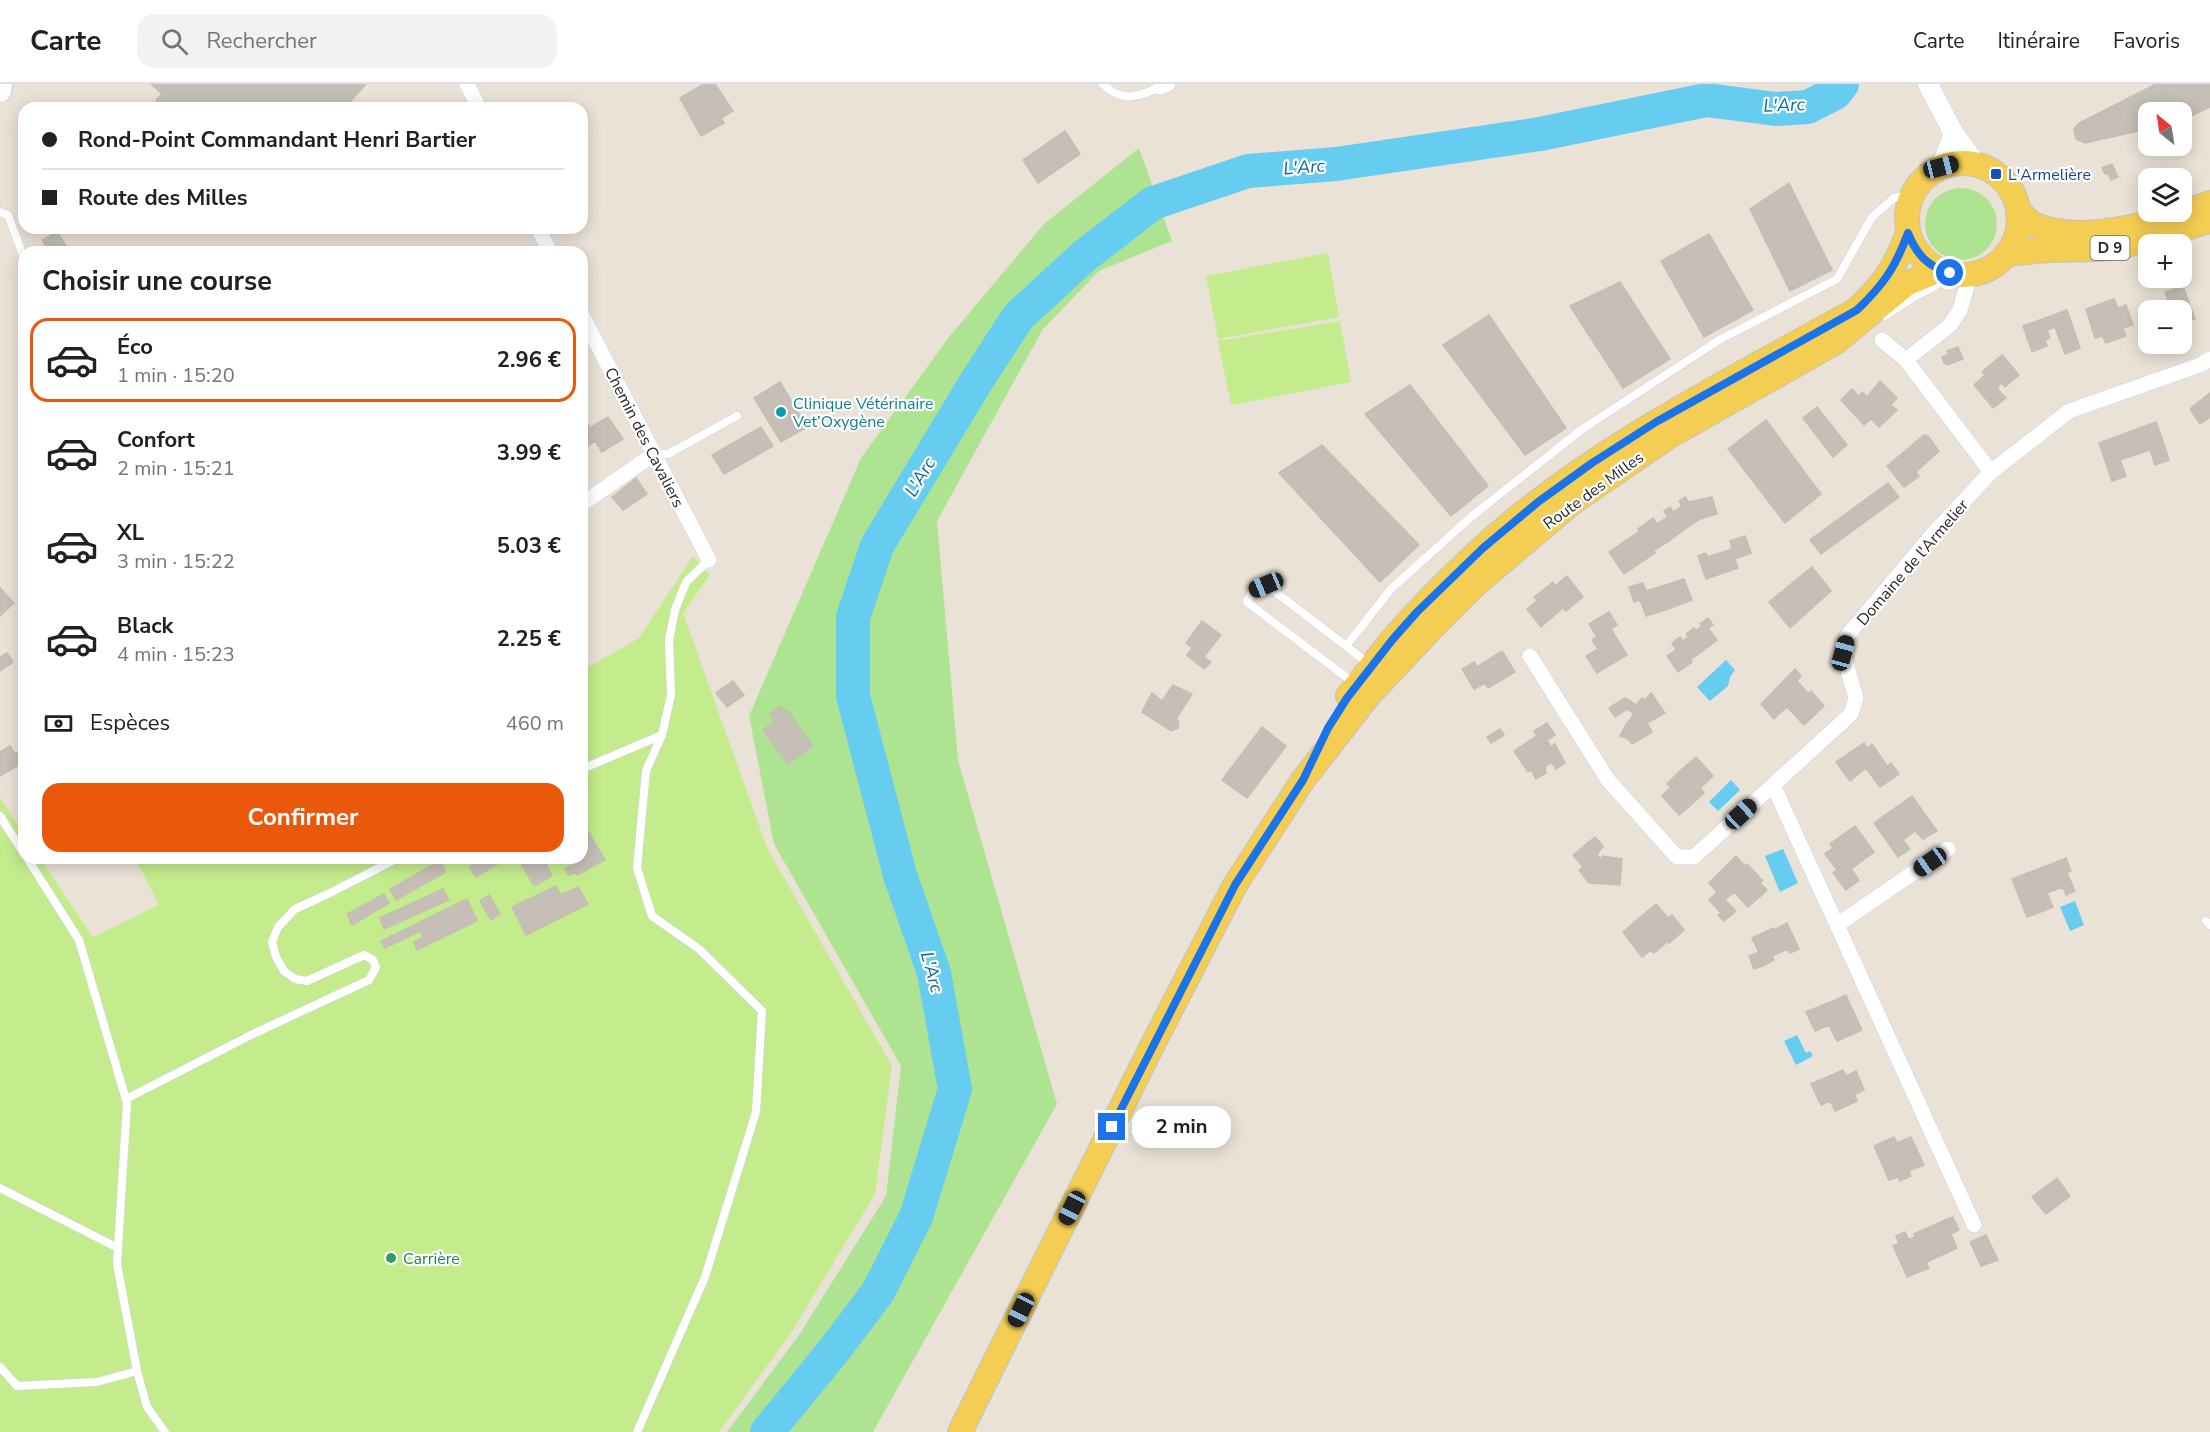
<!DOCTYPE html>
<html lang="fr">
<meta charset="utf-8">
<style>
:root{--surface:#fff;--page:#f2f2f2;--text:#202124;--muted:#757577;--line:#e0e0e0;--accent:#ea580c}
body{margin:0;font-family:"Nunito Sans",sans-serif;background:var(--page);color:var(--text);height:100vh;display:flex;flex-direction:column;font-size:22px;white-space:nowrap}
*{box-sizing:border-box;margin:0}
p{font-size:20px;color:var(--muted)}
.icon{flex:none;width:33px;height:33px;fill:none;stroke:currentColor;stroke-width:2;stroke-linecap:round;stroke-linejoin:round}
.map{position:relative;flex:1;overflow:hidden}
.details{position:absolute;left:18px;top:162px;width:570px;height:618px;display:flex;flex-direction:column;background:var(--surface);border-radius:18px;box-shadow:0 3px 15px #0003}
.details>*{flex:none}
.guide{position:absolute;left:18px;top:18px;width:570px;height:132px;border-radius:18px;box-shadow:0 3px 15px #0003;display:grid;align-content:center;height:132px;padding:0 24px;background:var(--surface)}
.needle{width:39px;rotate:330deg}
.fabs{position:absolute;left:2138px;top:18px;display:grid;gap:12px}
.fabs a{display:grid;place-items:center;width:54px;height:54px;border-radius:12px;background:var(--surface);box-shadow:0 3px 15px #0003;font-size:30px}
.end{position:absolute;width:27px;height:27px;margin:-14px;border:8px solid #1a73e8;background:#fff;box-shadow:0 0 0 3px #fff}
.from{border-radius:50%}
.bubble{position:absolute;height:42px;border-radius:18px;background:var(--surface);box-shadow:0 3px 15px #0003;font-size:20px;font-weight:700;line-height:42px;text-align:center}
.car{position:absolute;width:18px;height:36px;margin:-18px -9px;border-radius:8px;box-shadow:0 0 4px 2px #0007;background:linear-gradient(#222 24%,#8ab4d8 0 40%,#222 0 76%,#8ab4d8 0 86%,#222 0)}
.guide b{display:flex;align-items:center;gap:21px;height:57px;font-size:22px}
.guide b+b{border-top:2px solid var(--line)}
.guide i{width:15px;height:15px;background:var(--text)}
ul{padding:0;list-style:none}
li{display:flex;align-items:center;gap:18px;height:84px;margin:0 12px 9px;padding:0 12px;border:3px solid transparent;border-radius:18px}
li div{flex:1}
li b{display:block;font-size:22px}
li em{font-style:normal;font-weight:700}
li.current{border-color:var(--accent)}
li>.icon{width:54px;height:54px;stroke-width:1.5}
h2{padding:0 24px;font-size:27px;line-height:72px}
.pay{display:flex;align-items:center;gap:15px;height:66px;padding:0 24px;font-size:22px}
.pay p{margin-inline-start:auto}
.action{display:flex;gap:12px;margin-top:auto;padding:12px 24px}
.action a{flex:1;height:69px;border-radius:18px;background:var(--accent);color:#fff;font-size:24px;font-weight:700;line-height:69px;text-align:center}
header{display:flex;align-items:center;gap:36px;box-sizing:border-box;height:84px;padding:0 30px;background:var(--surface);border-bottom:2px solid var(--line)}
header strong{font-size:28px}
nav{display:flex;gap:33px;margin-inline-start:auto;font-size:21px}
.search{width:420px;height:54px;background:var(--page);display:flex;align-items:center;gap:15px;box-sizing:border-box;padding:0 21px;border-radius:18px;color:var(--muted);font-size:22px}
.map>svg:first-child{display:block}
.green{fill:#aee491}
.pitch{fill:#c4ec8c}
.water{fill:#66cdf1}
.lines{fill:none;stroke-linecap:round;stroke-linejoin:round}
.river{stroke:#66cdf1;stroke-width:34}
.building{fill:#c5bfb7;stroke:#c5beb2;stroke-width:1.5}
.service-casing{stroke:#cdd1e1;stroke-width:9}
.minor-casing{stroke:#cdd1e1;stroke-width:16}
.tertiary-casing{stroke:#cdd1e1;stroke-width:21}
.secondary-casing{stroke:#cdd1e1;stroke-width:24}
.primary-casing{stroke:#c3c3c3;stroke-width:26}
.service{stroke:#fff;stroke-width:8}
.minor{stroke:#fff;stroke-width:15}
.tertiary{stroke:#fff;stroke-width:20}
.secondary{stroke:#fff;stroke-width:22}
.primary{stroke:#f4cd53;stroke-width:24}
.route{stroke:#1a73e8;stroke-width:8}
.transit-dot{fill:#1a4fb4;stroke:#fff;stroke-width:2}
.culture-dot{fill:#0f9aa8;stroke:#fff;stroke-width:2}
.leisure-dot{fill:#2e9e5b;stroke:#fff;stroke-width:2}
.labels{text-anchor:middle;stroke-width:4.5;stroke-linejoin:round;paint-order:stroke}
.shield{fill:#fff;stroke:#686868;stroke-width:1.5}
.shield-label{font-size:15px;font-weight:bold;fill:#272727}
.transit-label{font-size:16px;fill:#164399;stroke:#fff;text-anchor:start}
.culture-label{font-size:16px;fill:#0d838f;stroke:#fff;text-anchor:start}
.street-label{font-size:16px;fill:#272727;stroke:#fff}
.leisure-label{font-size:16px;fill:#27864d;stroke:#fff;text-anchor:start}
.water-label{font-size:18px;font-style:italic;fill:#096999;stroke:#fff}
</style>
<header>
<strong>Carte</strong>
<div class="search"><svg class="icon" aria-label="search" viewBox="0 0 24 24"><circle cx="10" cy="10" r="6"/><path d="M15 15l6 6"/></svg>Rechercher</div>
<nav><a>Carte</a><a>Itinéraire</a><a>Favoris</a></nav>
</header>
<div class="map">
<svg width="2210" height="1348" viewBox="0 0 2210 1348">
<rect width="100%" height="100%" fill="#eae2d7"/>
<path class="green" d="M1139,64L1172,157L1099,187L1043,245L937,437L958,676L1057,1020L873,1348H727L799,1251L886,1112L901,982L774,760L749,632L861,374L949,253L1044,140Z
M1925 140a36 36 0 1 1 72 0a36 36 0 1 1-72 0Z"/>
<path class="pitch" d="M1328,169L1339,233L1218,255L1206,192Z
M1340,237L1351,298L1231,321L1218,257Z
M693,472L710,491L683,529L767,764L892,982L875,1110L791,1249L719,1348H0V714L24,750V774H40L93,853L159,821L135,774H582V587L639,554Z"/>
<path class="water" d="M1726,576L1735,586L1730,593L1728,602L1710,617L1697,603Z
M1731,696L1740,706L1718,727L1709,718Z
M1783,765L1798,799L1780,808L1765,772Z
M2075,817L2084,841L2070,847L2060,823Z
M1797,951L1806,969L1810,967L1813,972L1796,981L1784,957Z"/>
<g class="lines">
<path class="river" d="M767,1348L835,1265L878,1208L916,1133L955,1005L934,889L900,791L853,612V533L877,462L974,301L1018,233L1083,173L1153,119L1248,87L1336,80L1540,50L1706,16L1776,25L1808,23L1835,9L1842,0"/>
</g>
<path class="building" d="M151,0H171L162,10Z
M171,0H366L344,24H161L156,16Z
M704,0H715L733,27L721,34L724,39L701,52L680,14Z
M2156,0H2210V23L2181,37V28H2148V45L2085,59L2076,55L2074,45L2079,39Z
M1065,47L1080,70L1038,99L1023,76Z
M2112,80L2118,93L2111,96L2108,89L2105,90L2102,84Z
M1789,99L1832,186L1790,207L1750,125Z
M57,148L70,168H56L52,162L48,165L42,156Z
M1709,150L1753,226L1704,253L1661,177Z
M1620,198L1670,275L1623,304L1570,222Z
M2183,202L2195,235L2181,239V226H2152L2151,223L2168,217L2165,208Z
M2114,215L2118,224L2126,221L2133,241L2123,244L2124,247L2104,255L2103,252L2095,254L2086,225Z
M2067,226L2080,264L2065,270L2055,243L2047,246L2050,254L2045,256L2047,262L2032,268L2023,242Z
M1489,231L1566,344L1525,371L1443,261Z
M2124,247L2126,252L2106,259L2104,255Z
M1958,263L1963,275L1947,281L1944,279L1942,273L1949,270L1947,267Z
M2002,271L2019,291L2005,303L2002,299L1997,303L2001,309L1989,319L1974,301L1985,291L1982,288Z
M1880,297L1897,314L1874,338L1871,335L1864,341L1841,316L1852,305L1859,312L1862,308L1867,313Z
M780,298L807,343L781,358L754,314Z
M1410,301L1488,402L1451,432L1365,330Z
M2001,309L2006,314L1993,324L1989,319Z
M2210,309V333L2200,340L2190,325Z
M1892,322L1897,326L1879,343L1874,338Z
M1817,323L1847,361L1833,373L1803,334Z
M608,333L623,355L602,368L595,357L582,365V336L584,335L590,344Z
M1766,336L1821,410L1785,439L1728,365Z
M2156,338L2163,357L2149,362L2150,366L2120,376L2126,392L2112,397L2099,359Z
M761,343L773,362L724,390L712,371Z
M1924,351L1928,352L1939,367L1916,388L1919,392L1904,403L1887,382Z
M2163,357L2169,376L2155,381L2149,362Z
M1322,361L1419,461L1380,498L1279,389Z
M636,394L647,410L623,426L612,413Z
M1888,399L1899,413L1821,470L1810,456Z
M1685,413L1700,435L1685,445L1673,428L1682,422L1679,417Z
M1712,413L1717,430L1700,435L1689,418Z
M1670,423L1685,445L1669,457L1657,440L1668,433L1664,427Z
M1653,434L1669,457L1653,467L1638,445Z
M1640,447L1655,469L1624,490L1609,468Z
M1745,452L1748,460L1732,465L1730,457Z
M1748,460L1751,469L1735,475L1732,465Z
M1732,465L1738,484L1723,489L1717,470Z
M1706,469L1707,473L1717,470L1723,489L1706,495L1698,472Z
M1812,483L1831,507L1790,544L1769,518Z
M1567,492L1583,513L1566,527L1563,524L1541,543L1527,525Z
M1684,495L1692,516L1665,526L1656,504Z
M1553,498L1555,501L1537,516L1534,513Z
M1643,499L1646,507L1656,504L1665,526L1646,532L1640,516L1634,518L1629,503Z
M0,504L14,519L0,532Z
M1609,528L1617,541L1611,545L1627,571L1597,589L1586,572L1598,565L1592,556L1597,553L1589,540Z
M1708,534L1713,541L1708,544L1717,556L1704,566L1692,550L1702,542L1700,540Z
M1202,537L1221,551L1204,573L1211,578L1204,585L1187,571L1192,564L1186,559Z
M1694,544L1696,547L1692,550L1704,566L1690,576L1679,560L1688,553L1686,550Z
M1680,553L1683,557L1679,560L1692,578L1678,588L1667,572L1676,566L1672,559Z
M1502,567L1515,588L1488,604L1485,599L1474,605L1462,585L1474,578L1477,583Z
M7,569L13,578L0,587V573Z
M1795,585L1801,592L1797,597L1808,609L1811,607L1824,622L1804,641L1787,623L1779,630L1766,615Z
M733,597L744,611L737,616L727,601Z
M727,601L737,616L727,623L716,609Z
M1173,601L1192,610L1176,635L1179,638L1178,644L1171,647L1142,628L1152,609L1162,617Z
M1651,609L1665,629L1647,639L1652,648L1632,660L1628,655L1620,652L1625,642L1634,630L1627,625L1615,633L1609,624L1625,614L1636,621L1642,614L1645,616Z
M1766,615L1779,630L1774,635L1761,620Z
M781,622L786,628L788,627L813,662L788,680L763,646L775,637L770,630Z
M1547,639L1555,651L1547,656L1551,663L1555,660L1565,679L1556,685L1551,678L1545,683L1546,689L1536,695L1531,686L1528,688L1514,667L1537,652L1534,647Z
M1262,643L1286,662L1247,714L1222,696Z
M1500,645L1504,651L1491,659L1487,653Z
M1864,659L1867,664L1872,660L1887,682L1891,679L1899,690L1880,703L1866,684L1850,697L1836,678Z
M10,662L15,670L20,667L24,674V678L0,692V668Z
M1696,673L1713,692L1686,718L1690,722L1679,731L1662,712L1684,690L1681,686Z
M1681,686L1684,690L1671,703L1667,700Z
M1700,704L1704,709L1690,722L1686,718Z
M1912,712L1937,747L1923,755L1915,747L1903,756L1910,765L1898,773L1874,739Z
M1855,742L1874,768L1851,785L1859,796L1846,806L1833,789L1837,786L1825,770L1833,764L1830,760Z
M586,744L605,776L577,791L575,788L569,791L565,785L576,779L573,774H582V746Z
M1595,753L1603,762L1597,771L1600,775L1603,772L1622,775L1620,801L1589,799L1579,786L1583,783L1573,771Z
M1736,772L1745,782L1747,780L1751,784L1743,791L1740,787L1742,785L1733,775Z
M485,774H507L476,793L469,783Z
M518,774H543L552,792L534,802Z
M2066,774L2071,787L2067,789L2075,807L2066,811L2054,779Z
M1733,775L1742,785L1740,787L1743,791L1751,784L1760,794L1753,800L1762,811L1748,823L1734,808L1725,816L1736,827L1724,837L1718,831L1721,829L1709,816L1717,808L1709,799Z
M440,777L446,788L396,816L390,805Z
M2054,779L2063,803L2041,811L2046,826L2027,833L2012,795Z
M1760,794L1763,796L1760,799L1767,806L1762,811L1753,800Z
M556,802L561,811L578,803L588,820L526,851L512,823Z
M443,805L449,816L384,845L380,834Z
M2047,809L2053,823L2046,826L2041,811Z
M384,810L389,819L352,841L347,830Z
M489,811L500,830L491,836L480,817Z
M467,815L477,837L417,866L414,858L423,853L420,847L385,864L381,857Z
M1656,820L1668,834L1672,831L1681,842L1666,854L1668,857L1654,869L1651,866L1642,873L1629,856L1645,842L1638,835Z
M1638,835L1645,842L1629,856L1623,848Z
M1787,839L1799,865L1790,869L1788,865L1772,872L1774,876L1765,881L1752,854L1773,844L1774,846Z
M1681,842L1684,846L1669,859L1666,854Z
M1759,868L1765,881L1754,885L1749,872Z
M1846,911L1853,927L1844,930L1841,922L1837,925L1833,917Z
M1833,917L1837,925L1841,922L1844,930L1853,927L1862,946L1837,957L1829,941L1815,947L1806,928Z
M1843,986L1846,992L1856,987L1864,1006L1833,1022L1830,1017L1821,1021L1811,1000Z
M1855,1011L1857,1017L1835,1027L1833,1022Z
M1894,1053L1897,1059L1911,1053L1924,1081L1909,1087L1908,1084L1897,1089L1898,1093L1889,1096L1874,1062Z
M1908,1084L1911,1092L1900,1097L1897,1089Z
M2057,1094L2070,1112L2046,1130L2032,1113Z
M1953,1133L1959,1146L1951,1150L1945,1136Z
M1945,1136L1957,1164L1905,1188L1893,1162L1915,1153L1914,1150Z
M1905,1148L1909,1156L1899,1160L1896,1152Z
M1986,1151L1998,1176L1981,1182L1970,1158Z
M1926,1178L1929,1184L1907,1193L1905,1188Z"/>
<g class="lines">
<defs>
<path id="service" d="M1103,0C1123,19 1137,13 1160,3
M0,128L8,131L24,174
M1885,232L1914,213L1935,202L1943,195
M654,370H668L737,332
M1346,562L1370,581
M1354,599L1247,518L1252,507L1266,501L1346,562L1391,505L1471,433L1581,346L1719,256L1837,195L1872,133L1894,114L1912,110
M582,685L662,651L671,611L669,556L675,526L686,498L709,476
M0,732L24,770
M2206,837L2210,841
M126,1015L253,950L369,896L376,883L373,876L364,871L307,897L295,895L284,887L276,873L272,858L278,843L295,825L330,809L398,774
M0,1104L118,1164L127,1019L79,856L27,774
M118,1164L117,1180L137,1287L147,1323L165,1348
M0,1283L17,1302L97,1298L137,1287
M637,1348L705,1193L756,1028L762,927L699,865L652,832L637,784L646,687L662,651"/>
<path id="minor" d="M467,0L479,24
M1160,3L1168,0
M538,144L550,168
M1970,191L1960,226L1950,241L1906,276L1991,388L2069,327L2200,281L2210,275
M582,231L709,476
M1882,256L1906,276
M582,420L654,370
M1530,572L1608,696L1677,773H1694L1851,630L1856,614L1843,569L1847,552L1932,451L1991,388
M1773,701L1974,1141
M1837,841L1948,765"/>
<path id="tertiary" d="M1928,0L1954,50L1977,81
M1941,83L1954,50"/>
<path id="secondary" d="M0,7L1,0"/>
<path id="primary" d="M1907 135a56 56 0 1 1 112 0a56 56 0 1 1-112 0Z
M2018,126C2023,131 2029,138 2035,141C2086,162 2161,137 2210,119
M2006,170L2048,166L2097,165L2120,163L2210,137
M1348,612C1364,594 1377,573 1393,555C1420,523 1451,493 1482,464C1592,364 1728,298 1856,226C1884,200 1895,184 1908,149
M960,1348L1152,962L1235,801L1303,696L1369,611L1434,542L1476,500L1573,418L1668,353L1836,258L1906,200L1939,186"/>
</defs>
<use href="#service" class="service-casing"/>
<use href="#minor" class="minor-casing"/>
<use href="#tertiary" class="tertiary-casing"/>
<use href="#secondary" class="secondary-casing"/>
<use href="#primary" class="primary-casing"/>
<use href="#service" class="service"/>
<use href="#minor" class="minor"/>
<use href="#tertiary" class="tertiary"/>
<use href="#secondary" class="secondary"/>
<use href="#primary" class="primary"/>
</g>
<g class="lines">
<path class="route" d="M1112,1043L1235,801L1303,696L1328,644L1347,614L1393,555L1417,528L1483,464L1538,418L1592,379L1656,338L1857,226C1884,200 1895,184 1908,149C1916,170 1928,183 1950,189"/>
</g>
<rect class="transit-dot" x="1990" y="84" width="12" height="12" rx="3"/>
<circle class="culture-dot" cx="781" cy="328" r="6"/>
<circle class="leisure-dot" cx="391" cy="1174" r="6"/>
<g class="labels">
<rect class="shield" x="2090.5" y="152" width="39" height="24" rx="4.5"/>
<g class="shield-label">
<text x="2110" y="169">D 9</text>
</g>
<g class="transit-label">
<text x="2008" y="96">L'Armelière</text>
</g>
<g class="culture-label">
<text x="793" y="325">Clinique Vétérinaire<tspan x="793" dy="18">Vet’Oxygène</tspan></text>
</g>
<g class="street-label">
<text transform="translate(645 353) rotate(63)" y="6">Chemin des Cavaliers</text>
<text transform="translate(1593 406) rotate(-36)" y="6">Route des Milles</text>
<text transform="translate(1912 478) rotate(-49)" y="6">Domaine de l'Armelier</text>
</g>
<g class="leisure-label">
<text x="403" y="1180">Carrière</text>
</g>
<g class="water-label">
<text transform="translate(1784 21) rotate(-2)" y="6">L'Arc</text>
<text transform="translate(1304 83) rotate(-4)" y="6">L'Arc</text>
<text transform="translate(920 393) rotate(-59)" y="6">L'Arc</text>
<text transform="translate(932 888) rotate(75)" y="6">L'Arc</text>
</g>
</g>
</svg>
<div class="fabs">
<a><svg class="needle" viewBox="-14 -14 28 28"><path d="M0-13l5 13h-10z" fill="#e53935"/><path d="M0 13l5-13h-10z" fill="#757577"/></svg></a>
<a><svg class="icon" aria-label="layers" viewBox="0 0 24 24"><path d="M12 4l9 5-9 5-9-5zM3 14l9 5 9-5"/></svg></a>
<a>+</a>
<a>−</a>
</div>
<i class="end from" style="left:1950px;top:189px"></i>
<i class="end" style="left:1112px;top:1043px"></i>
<div class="bubble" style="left:1132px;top:1022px;width:99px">2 min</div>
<i class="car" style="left:1941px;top:83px;rotate:76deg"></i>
<i class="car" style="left:1266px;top:501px;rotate:247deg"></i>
<i class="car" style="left:1843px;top:569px;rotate:15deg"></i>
<i class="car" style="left:1741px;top:730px;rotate:47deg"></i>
<i class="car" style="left:1930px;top:778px;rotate:235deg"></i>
<i class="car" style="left:1072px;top:1124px;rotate:207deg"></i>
<i class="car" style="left:1021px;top:1226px;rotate:206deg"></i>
<div class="guide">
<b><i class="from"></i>Rond-Point Commandant Henri Bartier</b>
<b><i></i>Route des Milles</b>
</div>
<section class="details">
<h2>Choisir une course</h2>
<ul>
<li class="current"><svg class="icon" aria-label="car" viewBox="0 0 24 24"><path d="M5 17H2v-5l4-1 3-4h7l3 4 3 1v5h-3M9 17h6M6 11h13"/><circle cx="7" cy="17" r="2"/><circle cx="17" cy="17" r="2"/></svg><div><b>Éco</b><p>1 min · 15:20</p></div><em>2.96 €</em></li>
<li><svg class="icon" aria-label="car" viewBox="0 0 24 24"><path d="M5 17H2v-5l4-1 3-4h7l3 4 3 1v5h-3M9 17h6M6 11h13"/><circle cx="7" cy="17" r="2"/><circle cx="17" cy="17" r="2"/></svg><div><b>Confort</b><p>2 min · 15:21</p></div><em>3.99 €</em></li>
<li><svg class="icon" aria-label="car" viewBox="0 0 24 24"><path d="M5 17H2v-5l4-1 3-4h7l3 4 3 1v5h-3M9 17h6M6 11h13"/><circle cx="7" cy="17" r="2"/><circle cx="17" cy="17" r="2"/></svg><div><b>XL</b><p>3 min · 15:22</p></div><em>5.03 €</em></li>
<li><svg class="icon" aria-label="car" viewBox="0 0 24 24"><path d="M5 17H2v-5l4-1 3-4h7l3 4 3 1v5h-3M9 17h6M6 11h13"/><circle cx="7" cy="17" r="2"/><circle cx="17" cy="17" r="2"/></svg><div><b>Black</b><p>4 min · 15:23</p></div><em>2.25 €</em></li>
</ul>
<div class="pay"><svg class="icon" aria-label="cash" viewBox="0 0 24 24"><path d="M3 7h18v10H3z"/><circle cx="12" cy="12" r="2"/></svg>Espèces<p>460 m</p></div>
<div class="action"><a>Confirmer</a></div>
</section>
</div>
